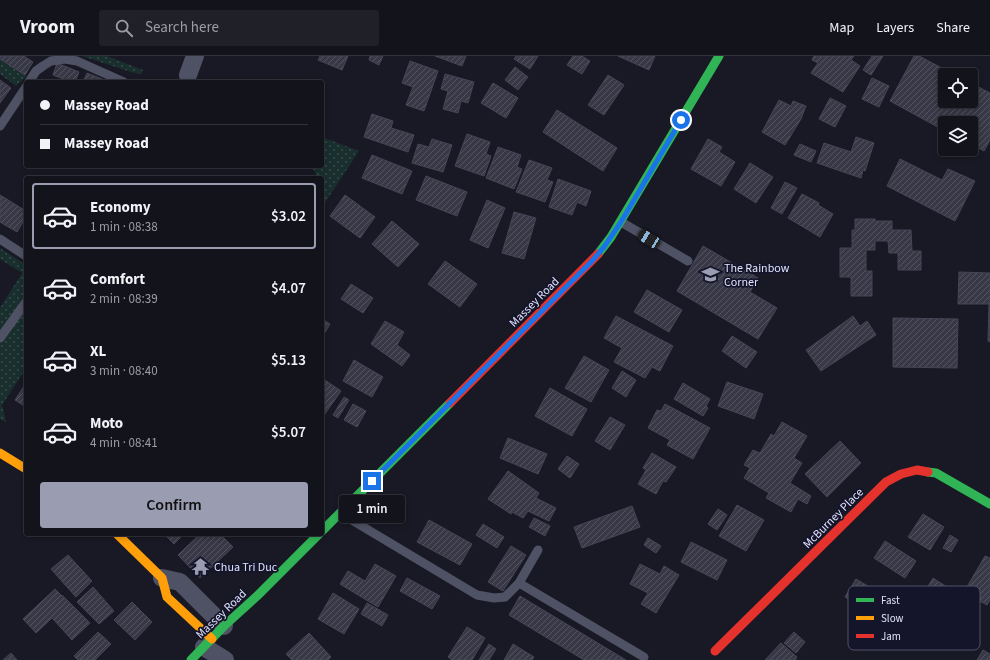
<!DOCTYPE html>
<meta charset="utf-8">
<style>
:root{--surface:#13131c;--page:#202029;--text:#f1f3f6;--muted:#9d9ea3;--line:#32323b;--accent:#9a9cb1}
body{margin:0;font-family:"Source Sans 3",sans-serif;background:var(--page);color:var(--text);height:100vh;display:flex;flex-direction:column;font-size:15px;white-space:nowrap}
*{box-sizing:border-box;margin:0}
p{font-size:13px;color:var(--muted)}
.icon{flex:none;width:22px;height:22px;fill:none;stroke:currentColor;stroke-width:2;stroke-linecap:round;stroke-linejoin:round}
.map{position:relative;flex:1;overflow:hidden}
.sheet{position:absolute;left:24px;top:120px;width:300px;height:360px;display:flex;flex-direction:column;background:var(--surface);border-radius:4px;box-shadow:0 2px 6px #0003,0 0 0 1px var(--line)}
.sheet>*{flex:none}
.top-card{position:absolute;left:24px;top:24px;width:300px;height:88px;border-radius:4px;box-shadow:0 2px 6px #0003,0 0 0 1px var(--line);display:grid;align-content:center;height:88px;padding:0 16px;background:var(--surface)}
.buttons{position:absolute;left:938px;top:12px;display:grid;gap:8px}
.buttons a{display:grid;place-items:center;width:40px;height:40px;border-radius:4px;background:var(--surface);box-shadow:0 2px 6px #0003,0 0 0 1px var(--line);font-size:20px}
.end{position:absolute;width:18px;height:18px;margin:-9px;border:5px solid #1a73e8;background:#fff;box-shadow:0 0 0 2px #fff}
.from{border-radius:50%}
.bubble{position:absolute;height:28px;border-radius:4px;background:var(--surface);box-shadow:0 2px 6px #0003,0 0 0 1px var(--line);font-size:13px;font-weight:600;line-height:28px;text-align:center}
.car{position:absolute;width:12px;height:24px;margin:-12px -6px;border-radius:5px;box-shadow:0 0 3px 1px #0007;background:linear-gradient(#222 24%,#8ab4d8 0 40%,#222 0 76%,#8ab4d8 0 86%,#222 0)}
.top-card b{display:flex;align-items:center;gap:14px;height:38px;font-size:15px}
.top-card b+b{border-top:1px solid var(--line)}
.top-card i{width:10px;height:10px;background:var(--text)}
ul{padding:7px 0 0;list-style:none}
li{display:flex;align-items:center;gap:12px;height:66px;margin:0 8px 6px;padding:0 8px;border:2px solid transparent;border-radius:4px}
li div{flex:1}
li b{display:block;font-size:15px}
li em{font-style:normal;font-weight:600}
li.current{border-color:var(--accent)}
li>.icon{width:36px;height:36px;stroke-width:1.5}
.action{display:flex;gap:8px;margin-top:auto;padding:8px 16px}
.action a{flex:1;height:46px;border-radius:4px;background:var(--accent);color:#111;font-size:16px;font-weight:600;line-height:46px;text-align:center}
header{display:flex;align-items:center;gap:24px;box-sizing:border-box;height:56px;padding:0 20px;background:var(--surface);border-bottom:1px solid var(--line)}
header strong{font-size:19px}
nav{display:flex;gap:22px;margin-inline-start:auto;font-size:14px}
.search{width:280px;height:36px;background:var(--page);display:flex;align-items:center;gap:10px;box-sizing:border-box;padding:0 14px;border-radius:4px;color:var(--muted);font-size:15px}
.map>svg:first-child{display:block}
.green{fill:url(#green-dots)}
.building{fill:url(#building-hatch);stroke:#454557}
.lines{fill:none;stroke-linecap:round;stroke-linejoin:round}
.lane{stroke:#4f5264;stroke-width:9}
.street{stroke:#4f5264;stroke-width:18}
.fast{stroke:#30b455;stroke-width:9}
.slow{stroke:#ff9f0a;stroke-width:9}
.jam{stroke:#e5322d;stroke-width:9}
.route{stroke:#1a73e8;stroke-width:5}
.labels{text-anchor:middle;stroke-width:3.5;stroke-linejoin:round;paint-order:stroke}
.poi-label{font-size:12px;fill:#e0e2fc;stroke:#14142a;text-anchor:start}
.street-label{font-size:12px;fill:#e0e2fc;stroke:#14142a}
.key{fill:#14142a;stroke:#515269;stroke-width:1}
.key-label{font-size:11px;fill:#e0e2fc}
</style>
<header>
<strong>Vroom</strong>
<div class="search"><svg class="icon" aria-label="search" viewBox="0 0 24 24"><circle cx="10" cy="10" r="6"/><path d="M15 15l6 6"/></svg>Search here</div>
<nav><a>Map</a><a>Layers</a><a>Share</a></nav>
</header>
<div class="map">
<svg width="990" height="604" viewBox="0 0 990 604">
<defs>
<pattern id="green-dots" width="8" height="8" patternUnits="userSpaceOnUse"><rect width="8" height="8" fill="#182f2d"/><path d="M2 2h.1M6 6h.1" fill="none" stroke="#394d4c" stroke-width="1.8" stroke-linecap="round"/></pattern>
<pattern id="building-hatch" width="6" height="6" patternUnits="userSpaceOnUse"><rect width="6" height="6" fill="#383846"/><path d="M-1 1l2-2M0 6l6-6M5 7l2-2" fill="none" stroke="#545462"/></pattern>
</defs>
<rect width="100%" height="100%" fill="#191925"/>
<path class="green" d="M82,0H107L143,14L141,18L131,16Z
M0,3L25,19L27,20L16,30L0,18Z
M322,81L359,95L322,151V122H315L316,120L315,115L308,110H322Z
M0,192L26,209V312L2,349L6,366L0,363V252L22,217L0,203Z"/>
<path class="building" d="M0,0H24L33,6L25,19L0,3Z
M320,0H348L342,14L318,4Z
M370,0H383L379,9L369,4Z
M435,0H466L462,10Z
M516,0H538L530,13L514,3Z
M573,0H582L590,5L582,18L567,9Z
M618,0H655L649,14Z
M814,0H854L851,4L860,10L843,36L811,17L818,7L812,4Z
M872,0H883L871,19L863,14Z
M914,0H919L955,19H945V45H971V27L990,37V84L984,95L971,88V67H945V75L890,45Z
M410,5L438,15L424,55L406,49L413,31L402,27Z
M57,7L79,16L75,26H71L53,19Z
M515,11L528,21L518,34L505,24Z
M87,17L107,25V26H83Z
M445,18L474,26L468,47L461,45L458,57L443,53L448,35L441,33Z
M608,19L624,29L604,59L588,49Z
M872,22L889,30L879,51L862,43Z
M0,24L11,32L0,47Z
M493,27L518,42L506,62L481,47Z
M830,42L846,50L835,71L819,63Z
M779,44L791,50L793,45L806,50L801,63L785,89L762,76Z
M557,54L617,92L603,115L543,76Z
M372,58L393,65L391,72L414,79L408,96L364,81Z
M467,78L490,86L486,98L491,100L484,120L455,110Z
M856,81L874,87L865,115L863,114L861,122L817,107L824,87L851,96Z
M432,83L452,89L443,116L412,107L418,88L429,91Z
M708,83L722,91L719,96L735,106L721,130L691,113Z
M800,88L816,95L811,106L794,99Z
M498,91L521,99L517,111L522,113L514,133L486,122Z
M372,99L412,115L402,138L362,122Z
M900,103L942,124L948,113L975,125L955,165L887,130Z
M529,104L552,112L547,124L553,126L545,146L516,136Z
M750,107L773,121L756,147L734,133Z
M426,120L467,136L457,160L416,144Z
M558,123L591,135L586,150L577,146L572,159L549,151Z
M785,126L797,132L782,158L771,152Z
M802,138L819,147L818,149L833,158L820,181L788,162Z
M0,139L26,155V161L17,176L0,166Z
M345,139L375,161L360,182L330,160Z
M487,144L505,152L488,192L470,184Z
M514,156L536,162L524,203L502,197Z
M855,163H875V165H892V174H911L912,195H921V214H898V197H889L888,185H875V194H866V215H872V240H851V221H840V192H852V174H855Z
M392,165L419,188L398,211L372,188Z
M703,190L758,222L750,236L777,252L758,283L677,235Z
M445,205L477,228L460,251L428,228Z
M959,216L990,217V286L988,285L989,248H958Z
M351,228L373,242L363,257L341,243Z
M647,234L682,254L669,276L634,256Z
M616,260L673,290L660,315L652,311L645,322L614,306L622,292L604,282Z
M853,260L860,270L867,265L876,279L821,315L806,294Z
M893,262L958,263L957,312L893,311Z
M322,263L330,268L322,281Z
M385,265L404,276L397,289L410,299L402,310L371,288Z
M732,280L757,296L746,312L722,295Z
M584,300L609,314L591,346L565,332Z
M354,304L383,321L372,341L343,325Z
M622,315L636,324L626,341L612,332Z
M322,322L341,335L322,362Z
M727,326L763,338L754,363L718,350Z
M26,327V351L15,344Z
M683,327L710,343L706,350L708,352L703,360L674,343Z
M550,332L587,353L572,380L535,360Z
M344,341L349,344L338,362L333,359Z
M353,348L366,355L357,371L344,364Z
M665,348L710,372L693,403L667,389L670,384L648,372L657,354L661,355Z
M610,361L625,369L610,394L595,385Z
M782,366L807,380L794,402L802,407L790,427L811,440L807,448L798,443L791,456L766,442L769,437L744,422L750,412L744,409L753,394L760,397L771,378L774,380Z
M508,382L547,398L538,418L500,402Z
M840,385L861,407L827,441L805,418Z
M652,397L676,411L666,426L663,425L656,438L638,428L646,414L643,412Z
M567,400L579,408L570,422L558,413Z
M508,415L539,437L536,442L556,452L549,465L528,455L523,462L512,456L511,458L488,443Z
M737,449L764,464L746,495L719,480Z
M632,450L640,471L582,492L574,471Z
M718,453L727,459L717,474L708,468Z
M923,458L944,471L930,494L908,481Z
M534,462L550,470L545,480L529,471Z
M429,464L472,488L460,509L417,486Z
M483,468L504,481L497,492L476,479Z
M164,478H184L174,488Z
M200,478H220L233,491L200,522L178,499Z
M950,479L958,484L951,496L943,492Z
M648,482L661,490L656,497L644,489Z
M885,485L916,505L905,522L874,502Z
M691,486L727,504L717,524L681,506Z
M511,490L526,499L503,535L488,526Z
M68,499L92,525L76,541L51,513Z
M985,500L990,502V544L987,549L964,536Z
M375,508L396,520L378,551L340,528L348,515L365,525Z
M640,508L660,518L664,510L679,519L656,557L641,548L648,537L630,528Z
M407,522L440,540L432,553L400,535Z
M933,522L950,533L938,554L920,544Z
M856,523L891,544L880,562L845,541Z
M93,531L114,555L99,568L77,546Z
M55,533L62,540V539L90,567L72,584L52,562L36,577L23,563Z
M333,537L359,553L344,578L318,563Z
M520,540L626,604H584L509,559Z
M132,546L152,566L135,584L114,564Z
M367,547L388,559L382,570L361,558Z
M467,571L485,582L472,604H452L448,601Z
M98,576L111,588L95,604H78L74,600Z
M794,576L805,586L796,597L784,587Z
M309,577L331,601L328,604H292L286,598Z
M781,587L797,601L795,604H765Z
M489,588L496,593L489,604H479Z
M513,588L534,601L532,604H504Z
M983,594L990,598V604H977Z
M11,597L17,604H3Z"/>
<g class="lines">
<path class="lane" d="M29,26L36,15L43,10L51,5L65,3L77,5L124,26
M0,70L26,31
M621,166L688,205
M0,183L26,200
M0,282L26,246
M340,457L477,539L494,542L505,541L519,527L538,494
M519,527L644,601"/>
<path class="street" d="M188,19L195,0
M162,522L180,526L224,570
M204,591L225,604"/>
<path class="fast" d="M598,198L611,181L719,0
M928,416L936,417L990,448
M322,475L450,347
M191,604L224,570L257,540L319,478"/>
<path class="slow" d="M0,397L26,413
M117,478L162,522L167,541L212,583"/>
<path class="jam" d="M450,347L598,198
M715,595L886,426L901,418L917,414L928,416"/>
</g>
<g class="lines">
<path class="route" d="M372,425L592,205L604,191L621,166L681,64"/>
</g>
<defs>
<symbol id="school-bare" viewBox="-9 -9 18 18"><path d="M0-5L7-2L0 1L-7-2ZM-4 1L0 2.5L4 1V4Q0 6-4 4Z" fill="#9a9cb1" stroke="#14142a" stroke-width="2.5" paint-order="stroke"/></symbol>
<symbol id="temple-bare" viewBox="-9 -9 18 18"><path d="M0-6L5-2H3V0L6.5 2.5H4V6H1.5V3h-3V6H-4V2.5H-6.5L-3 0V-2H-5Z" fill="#9a9cb1" stroke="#14142a" stroke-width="2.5" paint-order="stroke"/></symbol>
</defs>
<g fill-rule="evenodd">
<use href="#school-bare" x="698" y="206" width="25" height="25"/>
<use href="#temple-bare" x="188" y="498" width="25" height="25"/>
</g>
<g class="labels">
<g class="poi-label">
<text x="724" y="216">The Rainbow<tspan x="724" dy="14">Corner</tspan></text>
<text x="214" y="515">Chua Tri Duc</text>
</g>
<g class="street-label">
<text transform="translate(534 246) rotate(-45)" y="4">Massey Road</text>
<text transform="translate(833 462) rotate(-45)" y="4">McBurney Place</text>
<text transform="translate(221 558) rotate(-44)" y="4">Massey Road</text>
</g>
</g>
<rect x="848" y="530" width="132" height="64" rx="6" class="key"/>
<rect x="856" y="542" width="18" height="4" fill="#30b455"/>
<rect x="856" y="560" width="18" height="4" fill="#ff9f0a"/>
<rect x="856" y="578" width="18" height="4" fill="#e5322d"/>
<g class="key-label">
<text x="881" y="548">Fast</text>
<text x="881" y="566">Slow</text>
<text x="881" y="584">Jam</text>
</g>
</svg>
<div class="buttons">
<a><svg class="icon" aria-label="locate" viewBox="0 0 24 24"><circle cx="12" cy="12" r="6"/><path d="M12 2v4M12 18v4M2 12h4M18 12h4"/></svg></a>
<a><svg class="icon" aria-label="layers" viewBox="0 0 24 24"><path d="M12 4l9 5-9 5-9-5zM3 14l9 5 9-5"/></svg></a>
</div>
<i class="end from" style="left:681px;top:64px"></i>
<i class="end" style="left:372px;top:425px"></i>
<div class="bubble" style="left:339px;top:439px;width:66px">1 min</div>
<i class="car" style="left:649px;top:183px;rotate:301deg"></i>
<div class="top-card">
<b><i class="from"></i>Massey Road</b>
<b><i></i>Massey Road</b>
</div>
<section class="sheet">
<ul>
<li class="current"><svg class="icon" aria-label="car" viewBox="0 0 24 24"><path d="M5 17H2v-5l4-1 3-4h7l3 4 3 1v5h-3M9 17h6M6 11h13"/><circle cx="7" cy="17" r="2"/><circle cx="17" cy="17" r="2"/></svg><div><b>Economy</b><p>1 min · 08:38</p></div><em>$3.02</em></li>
<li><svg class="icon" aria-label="car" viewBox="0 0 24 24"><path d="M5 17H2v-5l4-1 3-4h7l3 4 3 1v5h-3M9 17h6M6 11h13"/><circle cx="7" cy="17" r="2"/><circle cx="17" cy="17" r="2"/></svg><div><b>Comfort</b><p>2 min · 08:39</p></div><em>$4.07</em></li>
<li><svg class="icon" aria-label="car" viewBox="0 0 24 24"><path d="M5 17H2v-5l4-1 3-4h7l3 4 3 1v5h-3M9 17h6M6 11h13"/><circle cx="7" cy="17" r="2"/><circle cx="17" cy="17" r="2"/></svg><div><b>XL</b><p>3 min · 08:40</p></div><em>$5.13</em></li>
<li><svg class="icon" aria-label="car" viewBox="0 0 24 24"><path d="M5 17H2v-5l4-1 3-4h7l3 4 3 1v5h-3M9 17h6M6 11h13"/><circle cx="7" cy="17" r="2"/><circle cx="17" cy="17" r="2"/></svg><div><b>Moto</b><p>4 min · 08:41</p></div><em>$5.07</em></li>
</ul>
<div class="action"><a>Confirm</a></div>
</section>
</div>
